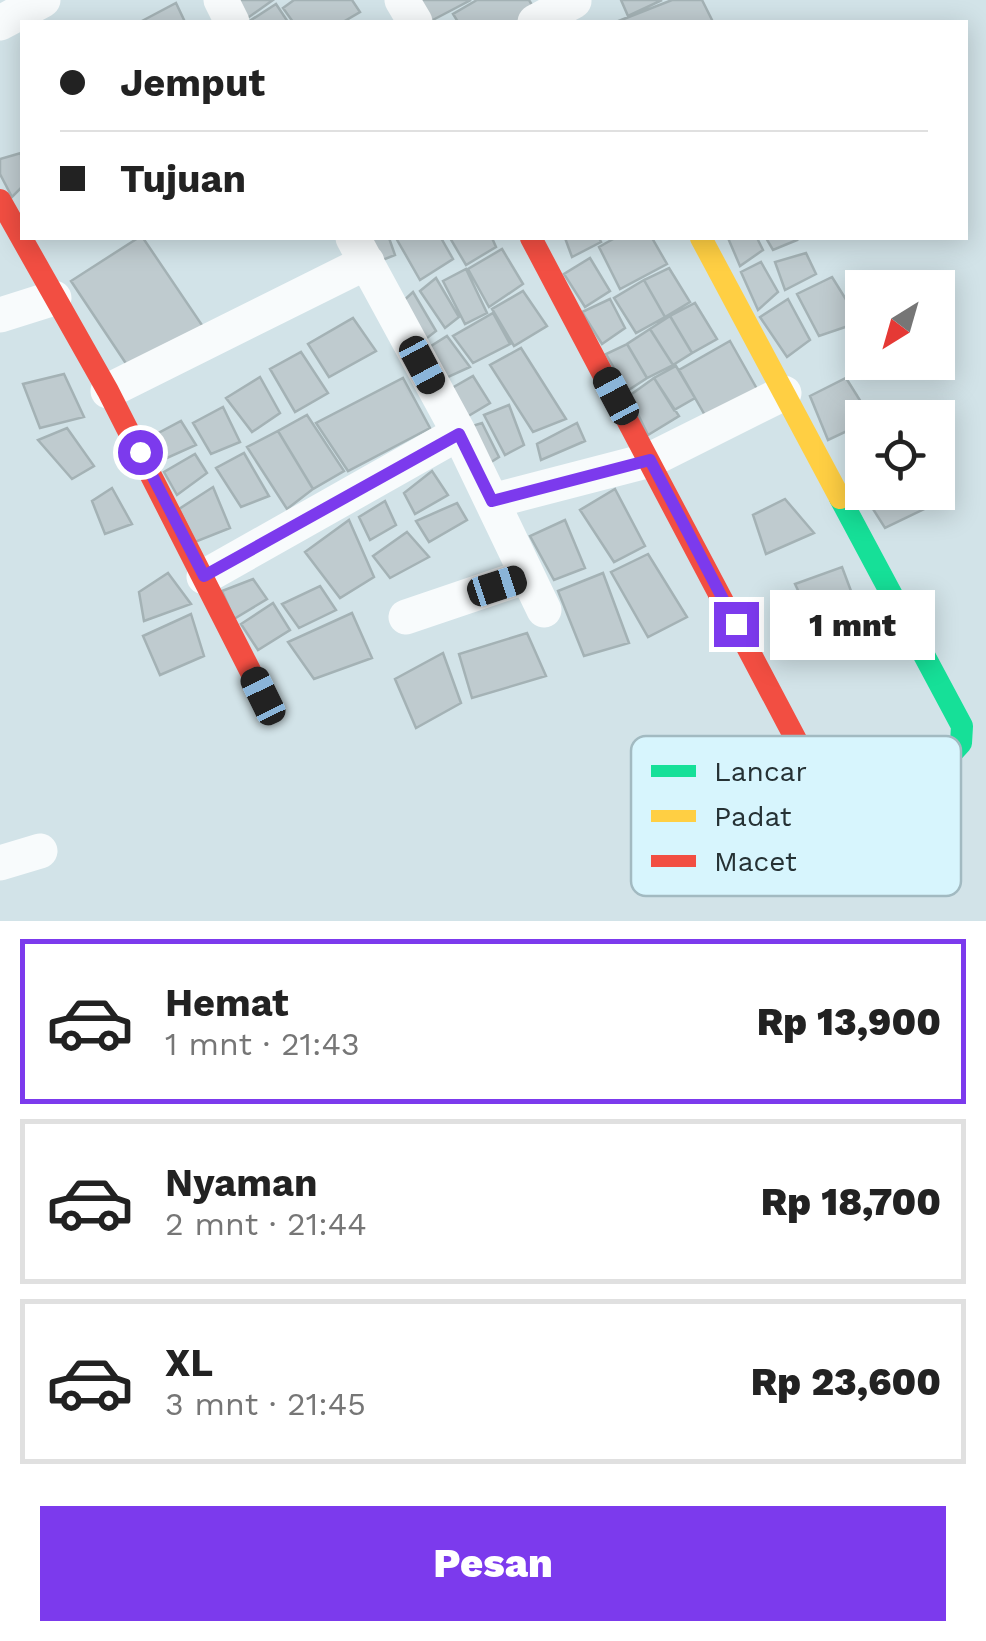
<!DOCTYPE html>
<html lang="id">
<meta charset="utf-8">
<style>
:root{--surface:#fff;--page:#f2f2f2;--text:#222;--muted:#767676;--line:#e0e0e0;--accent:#7c3aed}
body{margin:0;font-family:"Work Sans",sans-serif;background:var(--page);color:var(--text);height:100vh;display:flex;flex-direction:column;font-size:38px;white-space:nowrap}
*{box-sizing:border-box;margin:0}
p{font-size:32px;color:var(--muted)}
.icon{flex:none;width:55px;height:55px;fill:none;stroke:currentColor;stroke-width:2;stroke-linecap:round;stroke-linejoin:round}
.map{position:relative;height:921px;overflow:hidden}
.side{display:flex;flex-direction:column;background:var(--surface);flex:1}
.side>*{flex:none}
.banner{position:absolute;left:20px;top:20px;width:948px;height:220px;border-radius:0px;box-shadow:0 5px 25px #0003;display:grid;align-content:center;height:220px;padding:0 40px;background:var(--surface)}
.needle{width:65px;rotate:217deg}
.tools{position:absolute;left:845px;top:270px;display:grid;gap:20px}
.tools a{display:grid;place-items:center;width:110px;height:110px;border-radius:0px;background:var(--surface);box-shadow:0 5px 25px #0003;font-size:50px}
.end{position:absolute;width:45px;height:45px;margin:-22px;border:12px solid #7c3aed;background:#fff;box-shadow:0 0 0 5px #fff}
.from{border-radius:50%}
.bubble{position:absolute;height:70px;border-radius:0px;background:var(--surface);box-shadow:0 5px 25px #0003;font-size:32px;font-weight:800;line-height:70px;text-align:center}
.car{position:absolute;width:30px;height:60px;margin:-30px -15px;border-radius:12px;box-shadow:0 0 8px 2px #0007;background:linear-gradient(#222 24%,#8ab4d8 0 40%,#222 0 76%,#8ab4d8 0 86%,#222 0)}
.banner b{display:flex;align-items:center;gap:35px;height:95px;font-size:38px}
.banner b+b{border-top:2px solid var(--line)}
.banner i{width:25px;height:25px;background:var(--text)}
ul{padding:18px 0 0;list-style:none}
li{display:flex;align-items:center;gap:30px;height:165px;margin:0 20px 15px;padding:0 20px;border:5px solid var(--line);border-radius:0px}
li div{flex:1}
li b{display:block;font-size:38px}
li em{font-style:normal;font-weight:800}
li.current{border-color:var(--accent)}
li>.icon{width:90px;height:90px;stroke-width:1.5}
.primary-button{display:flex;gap:20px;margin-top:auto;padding:20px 40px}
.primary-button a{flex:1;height:115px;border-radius:0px;background:var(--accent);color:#fff;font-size:40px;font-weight:800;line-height:115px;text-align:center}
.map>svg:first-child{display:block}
.building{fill:#bfcbcf;stroke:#a4b2b5;stroke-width:2.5}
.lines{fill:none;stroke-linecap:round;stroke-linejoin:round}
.street{stroke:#f8fbfc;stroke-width:35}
.fast{stroke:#16e098;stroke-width:22}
.slow{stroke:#ffcf43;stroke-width:22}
.jam{stroke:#f24e42;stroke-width:22}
.route{stroke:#7c3aed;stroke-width:12}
.key{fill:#d7f5fd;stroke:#a2bac1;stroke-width:2.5}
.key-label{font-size:28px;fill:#253134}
</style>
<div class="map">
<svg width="986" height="921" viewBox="0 0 986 921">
<rect width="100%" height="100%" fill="#d2e3e8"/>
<path class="building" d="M231,0H273L242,22Z
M294,0H352L360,12L343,22H293L283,8Z
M414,0H471L429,22Z
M477,0H529L538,15L525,22H458L453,14Z
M621,0H662L628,16Z
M672,0H702L713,22H616Z
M176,3L185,22H140Z
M276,4L288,22H248Z
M21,153L22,187L12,197L0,174V159Z
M138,238H143L208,334L133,374L71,281Z
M365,238H389L395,255L380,261Z
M396,238H441L453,259L420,280Z
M450,238H492L496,247L466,265Z
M565,238H599L601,242L572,257Z
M615,238H652L667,264L620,289L599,247Z
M728,238H757L763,250L740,266Z
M766,238H796L797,240L773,250Z
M502,249L523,284L489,307L468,269Z
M806,253L816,274L785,290L775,262Z
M590,258L610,291L585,307L564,274Z
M761,262L778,292L758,310L741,272Z
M669,268L690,302L665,317L644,280Z
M466,269L487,313L465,324L443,281Z
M832,277L860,322L819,336L797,294Z
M436,278L459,317L445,328L420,291Z
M644,280L665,317L636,333L614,298Z
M523,291L547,326L514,346L492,309Z
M413,292L436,331L422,342L400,304Z
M610,299L625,328L602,344L582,312Z
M788,299L810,340L787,357L760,317Z
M695,303L717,339L692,353L670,316Z
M493,313L510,344L473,363L453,336Z
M670,316L692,353L673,365L650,329Z
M353,318L376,351L329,377L308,344Z
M650,329L673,365L647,378L627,344Z
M447,336L470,367L446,378L428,348Z
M730,341L757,389L706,417L679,370Z
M627,344L647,378L627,391L606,354Z
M521,348L566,419L533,432L490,365Z
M301,352L328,393L295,412L270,369Z
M676,366L695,398L674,410L654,378Z
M64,374L84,417L40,428L23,384Z
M473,376L490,403L465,418L452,388Z
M260,377L280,413L252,432L226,398Z
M403,378L430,428L348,471L316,423Z
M654,378L679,416L648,435L629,396Z
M846,378L871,418H862V424L828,440L810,396Z
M509,405L524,445L505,455L484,415Z
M223,407L240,442L211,454L193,423Z
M307,415L344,471L313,489L278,431Z
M181,421L196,445L158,462L151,437Z
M482,423L499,457L485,466L469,427Z
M577,423L585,441L541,460L537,444Z
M67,428L94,466L72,479L38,440Z
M278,431L313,489L287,509L247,447Z
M244,453L269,496L241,507L216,468Z
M195,454L207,473L177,495L164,472Z
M432,471L448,495L415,514L404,493Z
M938,484L947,498L885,528L866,498L876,492H938Z
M213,487L230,528L195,542L179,509Z
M112,488L132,524L105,534L92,501Z
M615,489L645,546L614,562L580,510Z
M785,499L814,533L766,554L753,515Z
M385,501L396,525L370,540L359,517Z
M457,503L467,520L429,542L416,521Z
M349,520L374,577L340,598L305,552Z
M565,520L585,568L554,580L530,536Z
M407,532L429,557L390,578L373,556Z
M648,554L687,617L648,637L611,572Z
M842,567L854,599L809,614L795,584Z
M168,573L191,604L144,621L139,592Z
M603,573L629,643L584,656L558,591Z
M253,579L267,599L234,619L222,591Z
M320,586L336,610L299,628L282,604Z
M273,603L290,630L258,650L241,624Z
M352,613L372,658L314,679L288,642Z
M191,614L204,656L160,675L143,636Z
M527,633L546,676L472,698L459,654Z
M443,653L461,703L416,728L395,679Z"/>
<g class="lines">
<path class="street" d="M221,0L232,22
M402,0L415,22
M535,22L574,1
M0,23L43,0
M353,238L459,433L544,610
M0,315L54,298
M108,391L367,262
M492,501L650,460L784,393
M204,577L459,433
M406,617L527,576
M0,863L40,851"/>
<path class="fast" d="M821,787L836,798L950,755L961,743L962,726L840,498"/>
<path class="slow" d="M701,238L840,498"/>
<path class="jam" d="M0,200L108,391L263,696
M531,238L821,787"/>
</g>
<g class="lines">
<path class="route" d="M140,452L204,576L459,434L492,501L650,460L736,624"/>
</g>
<rect x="631" y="736" width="330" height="160" rx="15" class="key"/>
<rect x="651" y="765" width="45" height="12" fill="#16e098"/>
<rect x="651" y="810" width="45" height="12" fill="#ffcf43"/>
<rect x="651" y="855" width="45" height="12" fill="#f24e42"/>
<g class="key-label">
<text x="714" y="781">Lancar</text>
<text x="714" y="826">Padat</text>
<text x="714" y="871">Macet</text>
</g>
</svg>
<div class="tools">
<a><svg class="needle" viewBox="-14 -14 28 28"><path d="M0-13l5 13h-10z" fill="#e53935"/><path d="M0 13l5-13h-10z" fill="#767676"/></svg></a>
<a><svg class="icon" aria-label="locate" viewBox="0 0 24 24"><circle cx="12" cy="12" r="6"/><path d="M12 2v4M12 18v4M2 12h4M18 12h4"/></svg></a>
</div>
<i class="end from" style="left:140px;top:452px"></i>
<i class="end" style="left:736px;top:624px"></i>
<div class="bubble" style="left:770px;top:590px;width:165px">1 mnt</div>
<i class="car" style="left:422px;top:365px;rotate:152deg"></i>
<i class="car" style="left:616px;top:396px;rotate:332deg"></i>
<i class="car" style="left:497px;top:586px;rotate:72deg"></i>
<i class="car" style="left:263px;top:696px;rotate:334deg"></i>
<div class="banner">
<b><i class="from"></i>Jemput</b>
<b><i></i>Tujuan</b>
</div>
</div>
<section class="side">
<ul>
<li class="current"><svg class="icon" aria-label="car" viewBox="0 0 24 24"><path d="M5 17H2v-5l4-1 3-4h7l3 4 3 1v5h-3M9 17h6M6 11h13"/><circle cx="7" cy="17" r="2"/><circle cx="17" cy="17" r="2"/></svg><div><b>Hemat</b><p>1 mnt · 21:43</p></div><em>Rp 13,900</em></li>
<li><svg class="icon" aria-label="car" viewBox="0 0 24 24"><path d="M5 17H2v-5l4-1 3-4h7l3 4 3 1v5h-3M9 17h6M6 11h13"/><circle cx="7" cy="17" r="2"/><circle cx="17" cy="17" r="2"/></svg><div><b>Nyaman</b><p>2 mnt · 21:44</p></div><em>Rp 18,700</em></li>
<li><svg class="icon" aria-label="car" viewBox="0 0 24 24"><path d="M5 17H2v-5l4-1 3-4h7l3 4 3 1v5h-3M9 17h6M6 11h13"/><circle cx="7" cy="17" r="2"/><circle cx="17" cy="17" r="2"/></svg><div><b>XL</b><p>3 mnt · 21:45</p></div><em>Rp 23,600</em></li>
</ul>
<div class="primary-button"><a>Pesan</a></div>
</section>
